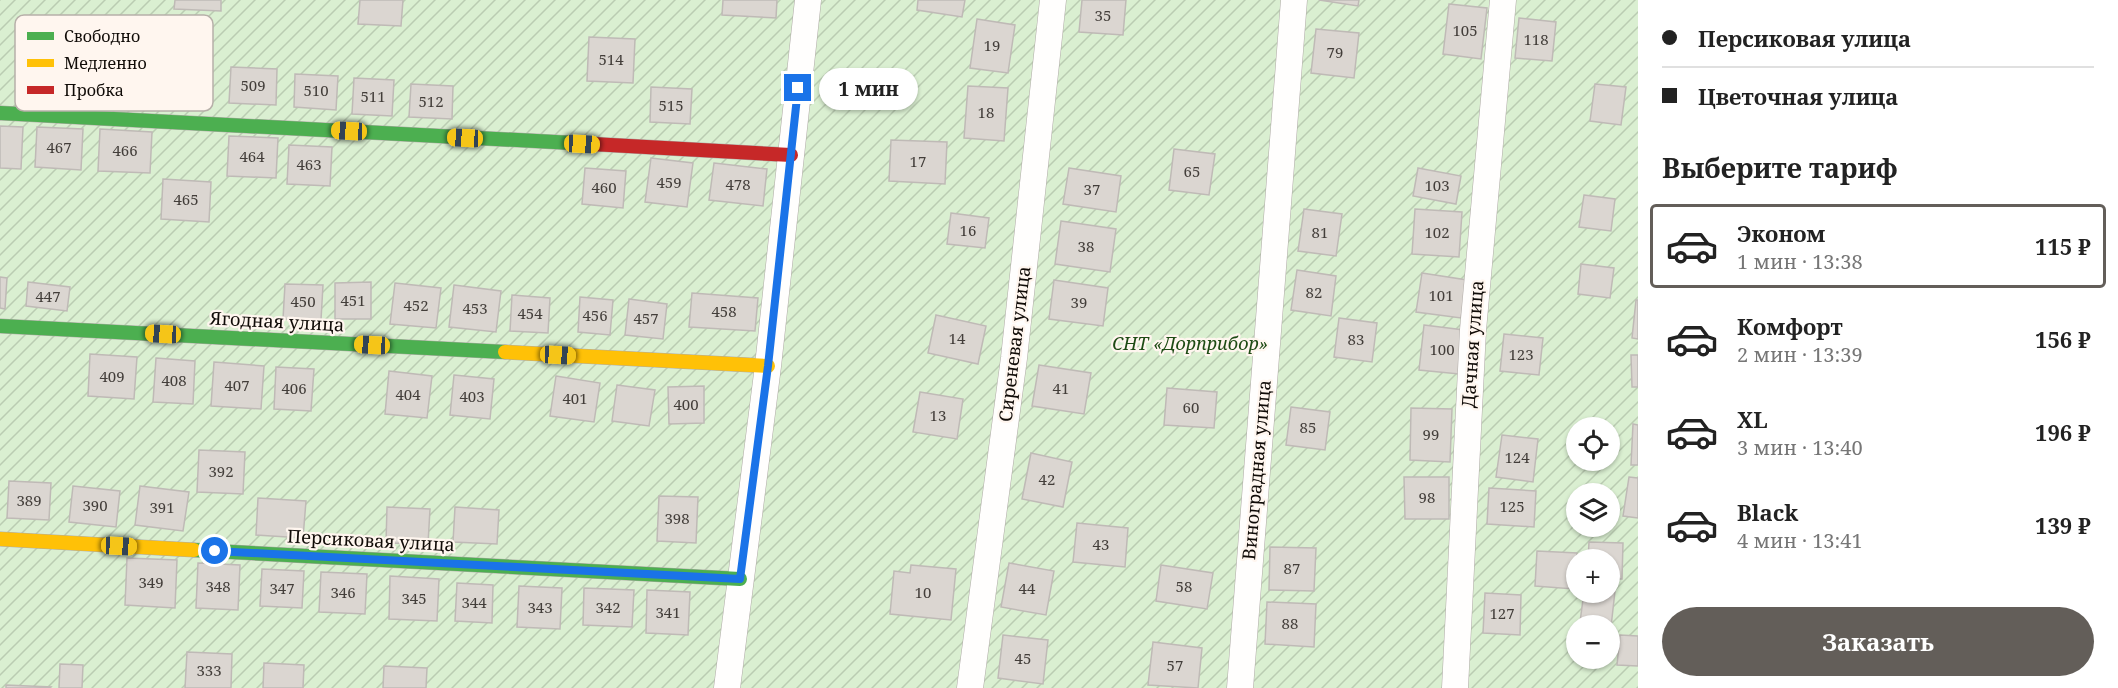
<!DOCTYPE html>
<html lang="ru">
<meta charset="utf-8">
<style>
:root{--surface:#fff;--page:#f6f6f6;--text:#222;--muted:#767676;--line:#e0e0e0;--accent:#635e59}
body{margin:0;font-family:"Noto Serif",serif;background:var(--page);color:var(--text);height:100vh;display:flex;flex-direction:column;font-size:22px;white-space:nowrap}
*{box-sizing:border-box;margin:0}
p{font-size:20px;color:var(--muted)}
.icon{flex:none;width:33px;height:33px;fill:none;stroke:currentColor;stroke-width:2;stroke-linecap:round;stroke-linejoin:round}
.map{position:relative;flex:1;overflow:hidden}
.panel{display:flex;flex-direction:column;background:var(--surface);width:480px}
.panel>*{flex:none}
.guide{display:grid;align-content:center;height:132px;padding:0 24px;background:var(--surface)}
.tools{position:absolute;left:1566px;top:417px;display:grid;gap:12px}
.tools a{display:grid;place-items:center;width:54px;height:54px;border-radius:50%;background:var(--surface);box-shadow:0 2px 4px #0004;font-size:30px}
.end{position:absolute;width:27px;height:27px;margin:-14px;border:8px solid #1a73e8;background:#fff;box-shadow:0 0 0 3px #fff}
.from{border-radius:50%}
.bubble{position:absolute;height:42px;border-radius:21px;background:var(--surface);box-shadow:0 2px 4px #0004;font-size:20px;font-weight:700;line-height:42px;text-align:center}
.car{position:absolute;width:18px;height:36px;margin:-18px -9px;border-radius:8px;box-shadow:0 0 4px 2px #0007;background:linear-gradient(#f5c518 24%,#345 0 40%,#f5c518 0 76%,#345 0 86%,#f5c518 0)}
.guide b{display:flex;align-items:center;gap:21px;height:57px;font-size:22px}
.guide b+b{border-top:2px solid var(--line)}
.guide i{width:15px;height:15px;background:var(--text)}
ul{padding:0;list-style:none}
li{display:flex;align-items:center;gap:18px;height:84px;margin:0 12px 9px;padding:0 12px;border:3px solid transparent;border-radius:6px}
li div{flex:1}
li b{display:block;font-size:22px}
li em{font-style:normal;font-weight:700}
li.current{border-color:var(--accent)}
li>.icon{width:54px;height:54px;stroke-width:1.5}
h2{padding:0 24px;font-size:27px;line-height:72px}
.cta{display:flex;gap:12px;margin-top:auto;padding:12px 24px}
.cta a{flex:1;height:69px;border-radius:36px;background:var(--accent);color:#fff;font-size:24px;font-weight:700;line-height:69px;text-align:center}
main{display:flex;flex:1;min-height:0}
.map>svg:first-child{display:block}
.garden{fill:url(#garden-furrows);fill-rule:evenodd}
.building{fill:#dbd6d1;stroke:#bfbab6;stroke-width:1.5}
.lines{fill:none;stroke-linecap:round;stroke-linejoin:round}
.street-casing{stroke:#afaaa6;stroke-width:27}
.fast-casing{stroke:#afaaa6;stroke-width:15}
.slow-casing{stroke:#afaaa6;stroke-width:15}
.jam-casing{stroke:#afaaa6;stroke-width:15}
.street{stroke:#fffefd;stroke-width:26}
.fast{stroke:#4caf50;stroke-width:14}
.slow{stroke:#ffc107;stroke-width:14}
.jam{stroke:#c62828;stroke-width:14}
.route{stroke:#1a73e8;stroke-width:8}
.labels{text-anchor:middle;stroke-width:4.5;stroke-linejoin:round;paint-order:stroke}
.number-label{font-size:15px;fill:#433e3a}
.street-label{font-size:18px;fill:#100b07;stroke:#fff6ef}
.park-label{font-size:18px;font-style:italic;fill:#1e4b14;stroke:#fff6ef}
.key{fill:#fff6ef;stroke:#b7b0a9;stroke-width:1.5}
.key-label{font-size:16px;fill:#100b07}
</style>
<main>
<div class="map">
<svg width="1638" height="688" viewBox="0 0 1638 688">
<defs>
<pattern id="garden-furrows" width="10" height="10" patternUnits="userSpaceOnUse" patternTransform="scale(1.5)"><rect width="10" height="10" fill="#daefd1"/><path d="M-1 1l2-2M0 10L10 0M9 11l2-2" fill="none" stroke="#baccb2"/></pattern>
</defs>
<rect width="100%" height="100%" fill="#fcf7f2"/>
<path class="garden" d="M0,0H1638V688H0ZM1576,428H1610V460H1576ZM1576,494H1610V526H1576ZM1576,560H1610V592H1576ZM1576,626H1610V658H1576Z"/>
<path class="building" d="M175,0H221V11L174,9Z
M360,0H403L401,26L358,24Z
M723,0H777L776,18L722,15Z
M918,0H965L962,17L917,10Z
M1082,0H1126L1123,35L1079,32Z
M1319,0H1359L1358,6Z
M1449,4L1487,8L1481,59L1443,54Z
M1519,18L1556,22L1552,61L1515,58Z
M977,19L1015,25L1008,73L970,68Z
M1316,29L1359,33L1354,78L1311,73Z
M589,37L635,39L633,83L587,81Z
M231,67L277,69L276,105L229,103Z
M295,74L338,76L336,110L294,107Z
M354,78L394,80L392,116L352,114Z
M411,84L453,86L452,119L409,117Z
M1595,84L1626,87L1621,125L1590,121Z
M968,86L1008,88L1004,141L964,138Z
M651,87L692,89L690,124L650,122Z
M0,126L23,127L21,169L0,168Z
M37,127L83,129L81,170L35,167Z
M100,129L152,132L150,173L98,171Z
M229,136L278,138L276,178L227,176Z
M891,140L947,142L945,184L889,181Z
M289,145L332,147L330,186L287,184Z
M1174,149L1215,154L1209,195L1169,190Z
M651,158L693,163L687,207L645,202Z
M714,163L767,169L763,206L709,200Z
M585,168L626,171L623,208L582,204Z
M1069,168L1121,176L1116,212L1063,204Z
M1418,168L1461,176L1456,204L1413,196Z
M163,179L211,182L209,222L161,219Z
M1584,195L1615,199L1611,231L1579,227Z
M1304,209L1342,214L1336,256L1298,251Z
M1415,209L1462,212L1459,257L1412,254Z
M951,213L989,218L985,248L947,244Z
M1061,221L1116,229L1110,272L1055,264Z
M1581,264L1614,268L1610,298L1578,294Z
M1297,270L1336,276L1331,316L1291,310Z
M1422,273L1467,280L1461,318L1416,312Z
M0,277L7,278L5,309L0,308Z
M1054,280L1108,288L1103,326L1049,319Z
M28,282L70,287L67,311L26,306Z
M371,282V319H335V283Z
M395,283L441,288L436,328L390,324Z
M285,284L323,285L321,320L283,319Z
M454,285L501,291L496,332L449,327Z
M692,293L758,298L755,331L689,327Z
M512,295L550,298L548,333L510,331Z
M580,297L613,300L610,335L578,332Z
M629,299L667,304L663,339L625,335Z
M1636,300H1638V339L1632,338Z
M936,315L986,326L978,364L928,353Z
M1339,318L1377,323L1372,362L1334,357Z
M1424,325L1464,330L1459,374L1419,370Z
M1504,334L1543,338L1539,375L1500,371Z
M90,354L137,357L134,399L88,396Z
M1631,355H1638V387H1632Z
M156,358L195,361L193,404L153,402Z
M214,362L264,366L261,409L211,406Z
M1039,365L1091,373L1084,414L1032,406Z
M276,367L314,369L311,411L274,409Z
M389,371L432,376L427,418L385,414Z
M454,375L494,379L490,419L450,415Z
M556,376L600,383L594,422L550,416Z
M617,385L655,390L649,426L612,421Z
M704,386V423L669,424L668,387Z
M1167,388L1217,392L1214,428L1164,425Z
M920,392L963,399L957,439L913,432Z
M1291,407L1330,412L1325,450L1286,445Z
M1411,408L1452,409L1450,462L1410,460Z
M1633,424L1638,425V465H1631Z
M1502,435L1538,439L1533,482L1496,477Z
M199,450L245,452L243,494L197,492Z
M1031,453L1072,462L1063,507L1022,499Z
M1404,477H1449V519H1405Z
M1629,477L1638,478V518L1623,516Z
M9,481L51,483L49,520L7,518Z
M73,486L120,491L116,527L69,522Z
M140,486L189,492L183,531L135,525Z
M1489,488L1536,491L1534,527L1487,524Z
M659,496L698,497L696,543L657,541Z
M258,498L306,501L303,538L256,535Z
M387,507L430,509L428,544L386,543Z
M455,507L499,510L497,544L453,542Z
M1077,523L1128,528L1125,567L1073,562Z
M1589,542L1623,543L1622,579H1610V560H1588Z
M1270,547L1316,548L1314,591L1269,590Z
M1537,551L1577,553L1574,589L1535,586Z
M127,558L177,560L175,608L125,605Z
M198,563L240,565L238,610L196,608Z
M1009,563L1054,571L1046,615L1001,607Z
M911,565L956,569L951,620L890,614L894,571L910,573Z
M1161,565L1213,573L1207,609L1156,601Z
M262,569L304,571L302,608L260,606Z
M321,572L367,574L365,614L319,612Z
M390,576L439,579L437,621L389,619Z
M457,583L493,585L492,623L455,621Z
M519,586L562,588L560,629L517,627Z
M584,588L634,590L632,627L583,625Z
M647,590L690,592L688,635L646,633Z
M1610,590L1615,591L1611,627L1580,622L1584,592H1610Z
M1485,593L1521,595L1520,635L1483,633Z
M1267,602L1316,604L1314,647L1265,644Z
M1003,635L1048,640L1043,684L998,678Z
M1620,635L1638,636V666L1617,665Z
M1153,642L1202,648L1198,688L1148,685Z
M187,652L232,654L231,688H185Z
M264,663L304,665L303,688H263Z
M60,664L83,665L82,688H59Z
M384,666L427,668L426,688H383Z
M6,685L51,687L50,688H6Z"/>
<g class="lines">
<defs>
<path id="street" d="M727,688L768,366L808,0
M970,688L1014,358L1053,0
M1240,688L1294,0
M1455,688L1473,330L1503,0"/>
<path id="fast" d="M0,113L592,144
M0,326L505,352
M194,550L740,579"/>
<path id="slow" d="M505,352L768,366
M0,539L194,550"/>
<path id="jam" d="M592,144L791,155"/>
</defs>
<use href="#street" class="street-casing"/>
<use href="#fast" class="fast-casing"/>
<use href="#slow" class="slow-casing"/>
<use href="#jam" class="jam-casing"/>
<use href="#street" class="street"/>
<use href="#fast" class="fast"/>
<use href="#slow" class="slow"/>
<use href="#jam" class="jam"/>
</g>
<g class="lines">
<path class="route" d="M215,551L740,579L768,366L798,88"/>
</g>
<g class="labels">
<g class="number-label">
<text x="1103" y="21">35</text>
<text x="1465" y="36">105</text>
<text x="1536" y="45">118</text>
<text x="992" y="51">19</text>
<text x="1335" y="58">79</text>
<text x="611" y="65">514</text>
<text x="253" y="91">509</text>
<text x="316" y="96">510</text>
<text x="373" y="102">511</text>
<text x="431" y="107">512</text>
<text x="671" y="111">515</text>
<text x="986" y="118">18</text>
<text x="59" y="153">467</text>
<text x="125" y="156">466</text>
<text x="252" y="162">464</text>
<text x="918" y="167">17</text>
<text x="309" y="170">463</text>
<text x="1192" y="177">65</text>
<text x="669" y="188">459</text>
<text x="738" y="190">478</text>
<text x="1437" y="191">103</text>
<text x="604" y="193">460</text>
<text x="1092" y="195">37</text>
<text x="186" y="205">465</text>
<text x="968" y="236">16</text>
<text x="1320" y="238">81</text>
<text x="1437" y="238">102</text>
<text x="1086" y="252">38</text>
<text x="1314" y="298">82</text>
<text x="1441" y="301">101</text>
<text x="48" y="302">447</text>
<text x="353" y="306">451</text>
<text x="303" y="307">450</text>
<text x="1079" y="308">39</text>
<text x="416" y="311">452</text>
<text x="475" y="314">453</text>
<text x="724" y="317">458</text>
<text x="530" y="319">454</text>
<text x="595" y="321">456</text>
<text x="646" y="324">457</text>
<text x="957" y="344">14</text>
<text x="1356" y="345">83</text>
<text x="1442" y="355">100</text>
<text x="1521" y="360">123</text>
<text x="112" y="382">409</text>
<text x="174" y="386">408</text>
<text x="237" y="391">407</text>
<text x="294" y="394">406</text>
<text x="1061" y="394">41</text>
<text x="408" y="400">404</text>
<text x="472" y="402">403</text>
<text x="575" y="404">401</text>
<text x="686" y="410">400</text>
<text x="1191" y="413">60</text>
<text x="938" y="421">13</text>
<text x="1308" y="433">85</text>
<text x="1431" y="440">99</text>
<text x="1517" y="463">124</text>
<text x="221" y="477">392</text>
<text x="1047" y="485">42</text>
<text x="1427" y="503">98</text>
<text x="29" y="506">389</text>
<text x="95" y="511">390</text>
<text x="1512" y="512">125</text>
<text x="162" y="513">391</text>
<text x="677" y="524">398</text>
<text x="1101" y="550">43</text>
<text x="1292" y="574">87</text>
<text x="151" y="588">349</text>
<text x="218" y="592">348</text>
<text x="1184" y="592">58</text>
<text x="282" y="594">347</text>
<text x="1027" y="594">44</text>
<text x="343" y="598">346</text>
<text x="923" y="598">10</text>
<text x="414" y="604">345</text>
<text x="474" y="608">344</text>
<text x="540" y="613">343</text>
<text x="608" y="613">342</text>
<text x="668" y="618">341</text>
<text x="1502" y="619">127</text>
<text x="1290" y="629">88</text>
<text x="1023" y="664">45</text>
<text x="1175" y="671">57</text>
<text x="209" y="676">333</text>
</g>
<g class="street-label">
<text transform="translate(277 322) rotate(3)" y="6">Ягодная улица</text>
<text transform="translate(1015 344) rotate(-83)" y="6">Сиреневая улица</text>
<text transform="translate(1473 344) rotate(-86)" y="6">Дачная улица</text>
<text transform="translate(1257 470) rotate(-85)" y="6">Виноградная улица</text>
<text transform="translate(371 541) rotate(3)" y="6">Персиковая улица</text>
</g>
<g class="park-label">
<text x="1190" y="350">СНТ «Дорприбор»</text>
</g>
</g>
<rect x="15" y="15" width="198" height="96" rx="9" class="key"/>
<rect x="27" y="32" width="27" height="8" fill="#4caf50"/>
<rect x="27" y="59" width="27" height="8" fill="#ffc107"/>
<rect x="27" y="86" width="27" height="8" fill="#c62828"/>
<g class="key-label">
<text x="64" y="42">Свободно</text>
<text x="64" y="69">Медленно</text>
<text x="64" y="96">Пробка</text>
</g>
</svg>
<div class="tools">
<a><svg class="icon" aria-label="locate" viewBox="0 0 24 24"><circle cx="12" cy="12" r="6"/><path d="M12 2v4M12 18v4M2 12h4M18 12h4"/></svg></a>
<a><svg class="icon" aria-label="layers" viewBox="0 0 24 24"><path d="M12 4l9 5-9 5-9-5zM3 14l9 5 9-5"/></svg></a>
<a>+</a>
<a>−</a>
</div>
<i class="end from" style="left:215px;top:551px"></i>
<i class="end" style="left:798px;top:88px"></i>
<div class="bubble" style="left:819px;top:68px;width:99px">1 мин</div>
<i class="car" style="left:349px;top:131px;rotate:273deg"></i>
<i class="car" style="left:465px;top:138px;rotate:273deg"></i>
<i class="car" style="left:582px;top:144px;rotate:93deg"></i>
<i class="car" style="left:163px;top:334px;rotate:273deg"></i>
<i class="car" style="left:372px;top:345px;rotate:273deg"></i>
<i class="car" style="left:558px;top:355px;rotate:93deg"></i>
<i class="car" style="left:119px;top:546px;rotate:93deg"></i>
</div>
<section class="panel">
<div class="guide">
<b><i class="from"></i>Персиковая улица</b>
<b><i></i>Цветочная улица</b>
</div>
<h2>Выберите тариф</h2>
<ul>
<li class="current"><svg class="icon" aria-label="car" viewBox="0 0 24 24"><path d="M5 17H2v-5l4-1 3-4h7l3 4 3 1v5h-3M9 17h6M6 11h13"/><circle cx="7" cy="17" r="2"/><circle cx="17" cy="17" r="2"/></svg><div><b>Эконом</b><p>1 мин · 13:38</p></div><em>115 ₽</em></li>
<li><svg class="icon" aria-label="car" viewBox="0 0 24 24"><path d="M5 17H2v-5l4-1 3-4h7l3 4 3 1v5h-3M9 17h6M6 11h13"/><circle cx="7" cy="17" r="2"/><circle cx="17" cy="17" r="2"/></svg><div><b>Комфорт</b><p>2 мин · 13:39</p></div><em>156 ₽</em></li>
<li><svg class="icon" aria-label="car" viewBox="0 0 24 24"><path d="M5 17H2v-5l4-1 3-4h7l3 4 3 1v5h-3M9 17h6M6 11h13"/><circle cx="7" cy="17" r="2"/><circle cx="17" cy="17" r="2"/></svg><div><b>XL</b><p>3 мин · 13:40</p></div><em>196 ₽</em></li>
<li><svg class="icon" aria-label="car" viewBox="0 0 24 24"><path d="M5 17H2v-5l4-1 3-4h7l3 4 3 1v5h-3M9 17h6M6 11h13"/><circle cx="7" cy="17" r="2"/><circle cx="17" cy="17" r="2"/></svg><div><b>Black</b><p>4 мин · 13:41</p></div><em>139 ₽</em></li>
</ul>
<div class="cta"><a>Заказать</a></div>
</section>
</main>
